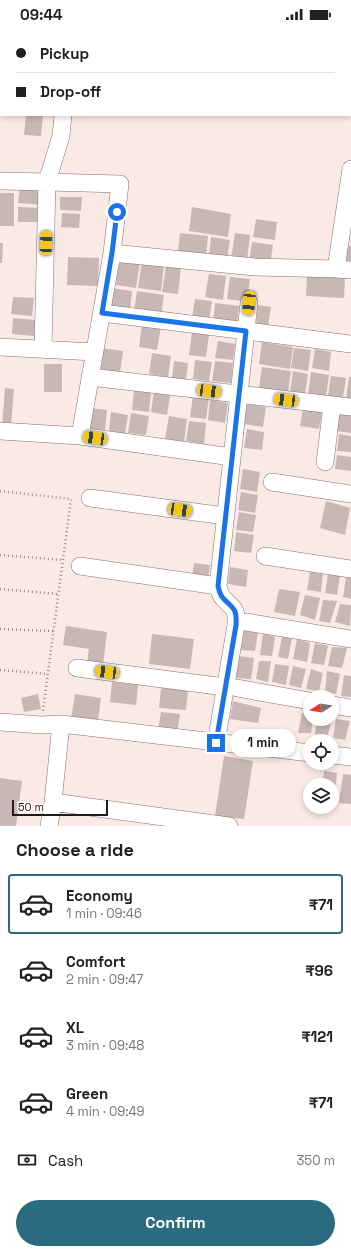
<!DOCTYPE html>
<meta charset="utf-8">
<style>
:root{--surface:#fff;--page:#f6f6f6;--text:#202124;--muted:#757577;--line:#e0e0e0;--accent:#2b6b7f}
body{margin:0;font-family:"Space Grotesk",sans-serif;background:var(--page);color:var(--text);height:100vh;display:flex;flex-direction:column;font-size:15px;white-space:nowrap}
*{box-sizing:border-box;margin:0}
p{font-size:13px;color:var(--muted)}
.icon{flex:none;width:22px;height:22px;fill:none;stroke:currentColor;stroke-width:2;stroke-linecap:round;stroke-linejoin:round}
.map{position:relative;height:798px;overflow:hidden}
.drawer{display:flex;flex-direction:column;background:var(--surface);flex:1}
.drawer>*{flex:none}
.top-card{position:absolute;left:0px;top:0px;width:351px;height:88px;box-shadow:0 2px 6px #0003;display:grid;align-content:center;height:88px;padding:0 16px;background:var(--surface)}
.needle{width:26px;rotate:258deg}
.tools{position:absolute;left:303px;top:662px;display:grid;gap:8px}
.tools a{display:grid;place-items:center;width:36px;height:36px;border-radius:50%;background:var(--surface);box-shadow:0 2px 6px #0003;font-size:20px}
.scale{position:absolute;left:12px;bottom:10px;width:96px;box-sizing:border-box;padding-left:4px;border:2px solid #221b1b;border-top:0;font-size:11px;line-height:14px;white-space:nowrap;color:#221b1b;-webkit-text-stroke:3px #fefaf9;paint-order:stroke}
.end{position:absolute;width:18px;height:18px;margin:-9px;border:5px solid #1a73e8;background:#fff;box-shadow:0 0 0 2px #fff}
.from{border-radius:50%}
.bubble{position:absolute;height:28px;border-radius:14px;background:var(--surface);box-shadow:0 2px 6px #0003;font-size:13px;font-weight:600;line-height:28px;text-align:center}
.car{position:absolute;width:12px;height:24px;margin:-12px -6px;border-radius:5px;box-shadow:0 0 3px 1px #0007;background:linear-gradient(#f5c518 24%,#345 0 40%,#f5c518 0 76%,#345 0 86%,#f5c518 0)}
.top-card b{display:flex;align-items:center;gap:14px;height:38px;font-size:15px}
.top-card b+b{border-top:1px solid var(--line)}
.top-card i{width:10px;height:10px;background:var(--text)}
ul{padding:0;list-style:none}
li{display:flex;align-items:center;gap:12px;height:60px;margin:0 8px 6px;padding:0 8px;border:2px solid transparent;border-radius:4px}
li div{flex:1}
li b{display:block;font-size:15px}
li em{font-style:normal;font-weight:600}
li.selected{border-color:var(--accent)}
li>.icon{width:36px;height:36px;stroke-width:1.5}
h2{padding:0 16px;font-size:18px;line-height:48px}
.pay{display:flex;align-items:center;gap:10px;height:44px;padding:0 16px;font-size:15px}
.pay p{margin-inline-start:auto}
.button{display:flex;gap:8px;margin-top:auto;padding:8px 16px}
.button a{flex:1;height:46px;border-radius:24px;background:var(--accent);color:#fff;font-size:16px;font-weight:600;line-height:46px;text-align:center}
.status{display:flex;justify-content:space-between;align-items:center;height:28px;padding:0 20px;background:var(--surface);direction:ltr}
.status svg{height:11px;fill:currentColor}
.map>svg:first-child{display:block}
.building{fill:#c9b7b5}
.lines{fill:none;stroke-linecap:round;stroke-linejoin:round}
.minor-casing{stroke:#827270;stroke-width:18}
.path{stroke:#968988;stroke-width:2.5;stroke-dasharray:1 3;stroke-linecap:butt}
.minor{stroke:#fff;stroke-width:17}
.route{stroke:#1a73e8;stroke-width:5}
</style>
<div class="status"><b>09:44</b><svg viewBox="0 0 49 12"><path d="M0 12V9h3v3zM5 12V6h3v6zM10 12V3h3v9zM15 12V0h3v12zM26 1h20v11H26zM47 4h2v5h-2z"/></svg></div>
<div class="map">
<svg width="351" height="798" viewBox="0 0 351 798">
<rect width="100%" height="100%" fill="#fbe9e6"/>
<path class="building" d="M26,87H43L41,108L24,107Z
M20,158L42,159L41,177L18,175Z
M0,165H14V198H0Z
M60,169H82L81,183L60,182Z
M18,179L43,180L42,194H18Z
M192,179L231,186L228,209L189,203Z
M62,185L80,186L79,200L61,199Z
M256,191L277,194L275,212L253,209Z
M180,205L208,208L206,228L178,224Z
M235,205L250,207L247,233L231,231Z
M211,209L230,212L227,231L209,228Z
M252,214L273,217L270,237L249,234Z
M0,215H3L2,235H0Z
M347,218H351V238L344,237Z
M68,229L99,230L98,258L67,257Z
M119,231L140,234L136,260L116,257Z
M142,233L164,237L161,263L138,260Z
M166,238L181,240L178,266L162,264Z
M209,246L226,248L223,272L205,269Z
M307,248L345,249L344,270L306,268Z
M230,249L250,251L247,274L227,271Z
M111,260L132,263L130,281L108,278Z
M137,263L164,267L161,287L134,283Z
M13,269L34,270L32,288L11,286Z
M195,271L212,273L209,293L192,290Z
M215,275L239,278L237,296L213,293Z
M258,277L271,279L268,298L256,296Z
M13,290L35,292L34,308L12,306Z
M142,295L161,298L157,322L139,319Z
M192,304L209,307L206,329L189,327Z
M218,313L235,316L233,332L215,330Z
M262,314L293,319L290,341L259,336Z
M102,320L123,323L120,344L99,341Z
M294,320L311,322L308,343L291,340Z
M315,321L331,324L329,343L312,340Z
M152,325L171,328L168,349L149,346Z
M195,332L212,334L209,353L193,351Z
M174,333L188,335L186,352L172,350Z
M215,333L233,335L231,355L212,353Z
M44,336H62V364H44Z
M262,339L291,343L288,364L259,360Z
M293,343L308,346L305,366L290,364Z
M311,344L329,347L326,369L308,367Z
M331,348L346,350L343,370L328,368Z
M349,349H351V371L346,370Z
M5,360L14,361L11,399L2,398Z
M134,362L151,365L149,384L132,382Z
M154,364L170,367L167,387L151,384Z
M193,367L209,369L206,391L190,389Z
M210,372L228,375L225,395L208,392Z
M247,376L266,379L263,399L244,396Z
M89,380L107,382L105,402L86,400Z
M303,381L322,384L319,401L300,398Z
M111,384L128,387L125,406L109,403Z
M131,385L149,388L146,407L128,405Z
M339,385L351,387V405L336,403Z
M169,388L187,391L184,414L165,411Z
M189,393L206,395L204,416L186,413Z
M247,401L264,404L262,422L244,420Z
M339,406L351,408V424L337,423Z
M337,427L351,429V443L335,441Z
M243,441L260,444L257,464L240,461Z
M241,464L258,467L255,485L238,482Z
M326,473L350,480L345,507L320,500Z
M239,484L256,487L253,504L236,502Z
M236,504L254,507L251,525L234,523Z
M194,535L210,537L208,551L192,549Z
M230,539L248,542L246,559L228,556Z
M310,544L323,546L321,564L307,562Z
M328,546L340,548L337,567L325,565Z
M346,549H351V571L343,569Z
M279,561L300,564L295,588L274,584Z
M305,567L320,570L315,592L300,587Z
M323,572L337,573L330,595L319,593Z
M340,576L351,577L350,598L335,594Z
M66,598L107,604L103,637L87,635L89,621L63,617Z
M244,601L258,604L255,623L241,622Z
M263,605L275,609L272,628L260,627Z
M152,606L194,611L190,641L149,636Z
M282,609L292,610L288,631L278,629Z
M297,611L310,615L307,634L293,631Z
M315,615L328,618L324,637L311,635Z
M332,619L347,620L342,640L328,638Z
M239,628L254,630L251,651L236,650Z
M259,633H271L268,654L256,651Z
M275,636L289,638L286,657L272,654Z
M293,638L306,641L301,660L289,657Z
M311,641L323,645L319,663L306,661Z
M327,643L340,646L336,666L325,664Z
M344,647L351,648V669L341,668Z
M112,654L138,657L136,677L110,674Z
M161,660L188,662L186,682L159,680Z
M38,666L41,681L24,684L21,670Z
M75,666L101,670L97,700L70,696Z
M233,673L261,680L258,695L230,691Z
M161,684L180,686L177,705L158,702Z
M302,685L310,686V691H313L311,705H298Z
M317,691H332L327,710L315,707Z
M336,691L350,693L345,712L333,710Z
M224,728L253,733L244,791L215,788Z
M324,743L337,745L334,773H332V757H322Z
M343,746L351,747V776L339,775Z
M0,750L22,753L16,798H0Z"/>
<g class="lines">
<defs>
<path id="minor" d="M54,1V0
M0,41H1
M63,87L61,108L47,154L120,156L112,225L80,408
M0,153L47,154L43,321
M112,225L255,239L336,241L351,242
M336,241L351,141
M102,285L351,316
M0,319L94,324
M90,349L351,379
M0,403L80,408L232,429
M325,434L332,377
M272,454L351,466
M90,470L225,488
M265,528L351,541
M80,538L218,558
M246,594L351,611
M77,640L225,659
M237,660L310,673
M332,677L351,680
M0,694L42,697L61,696L310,725
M61,696L53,774L229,798
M216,715L236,597C237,579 233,581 223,570C220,567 219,562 218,558L249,275
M332,727L351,729
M49,798L53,774"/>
</defs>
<use href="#minor" class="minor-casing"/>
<path class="path" d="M0,463L71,471L43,683
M0,527L63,532
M0,561L58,566
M0,601L53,603
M0,642L48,646"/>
<use href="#minor" class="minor"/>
</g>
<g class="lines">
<path class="route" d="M117,184L112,225L102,285L246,303L218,558C219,562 220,567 223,570C233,581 237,579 236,597L216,715"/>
</g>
</svg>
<div class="tools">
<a><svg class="needle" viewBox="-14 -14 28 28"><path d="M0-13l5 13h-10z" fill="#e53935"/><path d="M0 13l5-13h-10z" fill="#757577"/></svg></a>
<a><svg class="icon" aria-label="locate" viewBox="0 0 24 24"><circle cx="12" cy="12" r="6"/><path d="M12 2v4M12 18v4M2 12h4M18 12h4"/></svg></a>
<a><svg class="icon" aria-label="layers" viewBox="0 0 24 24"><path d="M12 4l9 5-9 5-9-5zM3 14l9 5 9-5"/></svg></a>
</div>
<div class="scale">50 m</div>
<i class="end from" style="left:117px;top:184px"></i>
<i class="end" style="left:216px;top:715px"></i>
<div class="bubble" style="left:230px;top:701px;width:66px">1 min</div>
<i class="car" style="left:46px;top:215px;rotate:2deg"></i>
<i class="car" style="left:249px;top:275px;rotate:186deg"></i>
<i class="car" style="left:209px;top:363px;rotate:97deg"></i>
<i class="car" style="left:286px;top:372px;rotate:277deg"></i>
<i class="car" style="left:95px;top:410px;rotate:278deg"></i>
<i class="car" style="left:180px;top:482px;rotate:98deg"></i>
<i class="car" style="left:107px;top:644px;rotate:277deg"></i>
<div class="top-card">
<b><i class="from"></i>Pickup</b>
<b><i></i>Drop-off</b>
</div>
</div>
<section class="drawer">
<h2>Choose a ride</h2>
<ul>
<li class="selected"><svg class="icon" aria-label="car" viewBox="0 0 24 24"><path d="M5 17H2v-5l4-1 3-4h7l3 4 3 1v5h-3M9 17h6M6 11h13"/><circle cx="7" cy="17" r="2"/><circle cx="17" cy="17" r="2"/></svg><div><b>Economy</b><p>1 min · 09:46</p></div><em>₹71</em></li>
<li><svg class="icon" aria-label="car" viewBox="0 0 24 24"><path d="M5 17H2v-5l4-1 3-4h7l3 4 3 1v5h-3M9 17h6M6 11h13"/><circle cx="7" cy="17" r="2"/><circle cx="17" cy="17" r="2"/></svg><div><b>Comfort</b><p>2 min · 09:47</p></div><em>₹96</em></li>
<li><svg class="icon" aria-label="car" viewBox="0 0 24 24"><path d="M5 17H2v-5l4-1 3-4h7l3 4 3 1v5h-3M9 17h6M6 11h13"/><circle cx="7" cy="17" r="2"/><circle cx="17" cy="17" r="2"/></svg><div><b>XL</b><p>3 min · 09:48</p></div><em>₹121</em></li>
<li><svg class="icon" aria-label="car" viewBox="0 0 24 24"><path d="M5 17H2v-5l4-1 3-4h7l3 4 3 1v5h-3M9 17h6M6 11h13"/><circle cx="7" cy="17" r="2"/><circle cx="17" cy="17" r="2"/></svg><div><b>Green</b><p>4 min · 09:49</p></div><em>₹71</em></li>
</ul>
<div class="pay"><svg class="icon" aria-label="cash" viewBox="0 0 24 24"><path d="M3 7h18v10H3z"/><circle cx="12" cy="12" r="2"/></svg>Cash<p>350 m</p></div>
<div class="button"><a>Confirm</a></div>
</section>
